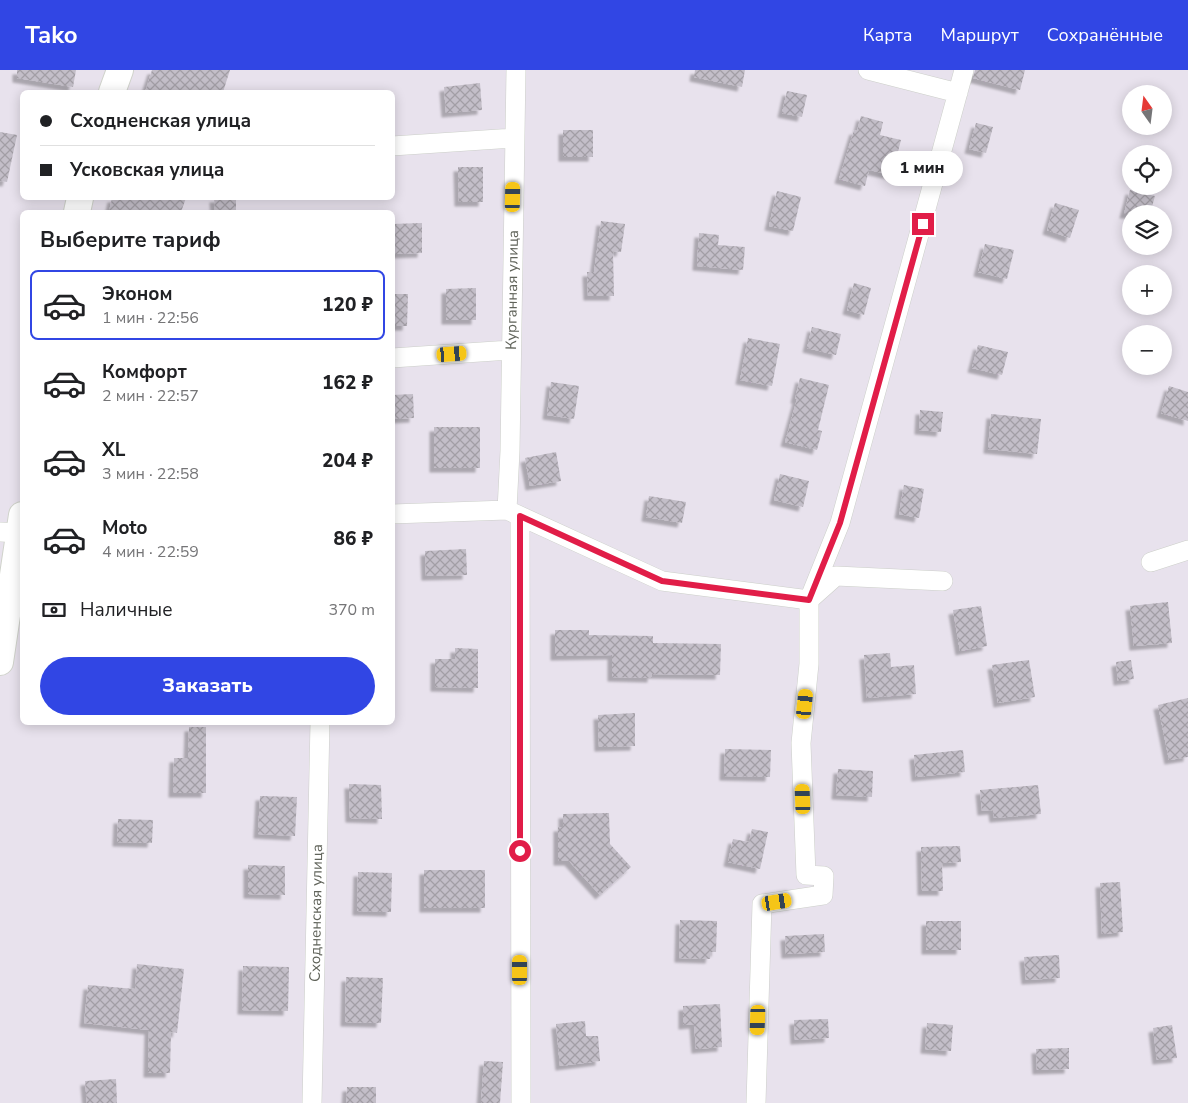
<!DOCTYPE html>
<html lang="ru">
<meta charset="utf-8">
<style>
:root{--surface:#fff;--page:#f6f6f6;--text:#202124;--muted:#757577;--line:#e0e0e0;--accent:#3146e4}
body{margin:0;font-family:"Nunito Sans",sans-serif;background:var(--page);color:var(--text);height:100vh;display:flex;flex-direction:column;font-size:19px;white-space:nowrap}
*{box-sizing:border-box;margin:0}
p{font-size:16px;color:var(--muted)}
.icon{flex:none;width:28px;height:28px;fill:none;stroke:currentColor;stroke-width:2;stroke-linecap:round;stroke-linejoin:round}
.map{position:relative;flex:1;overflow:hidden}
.details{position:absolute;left:20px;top:140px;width:375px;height:515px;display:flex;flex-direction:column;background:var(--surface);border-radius:8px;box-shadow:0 2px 12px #0003}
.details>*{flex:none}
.hud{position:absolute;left:20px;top:20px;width:375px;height:110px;border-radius:8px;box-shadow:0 2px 12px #0003;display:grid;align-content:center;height:110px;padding:0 20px;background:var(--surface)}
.needle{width:32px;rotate:346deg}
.tools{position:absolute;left:1122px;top:15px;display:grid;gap:10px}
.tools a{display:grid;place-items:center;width:50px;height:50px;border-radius:50%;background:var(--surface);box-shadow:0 2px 12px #0003;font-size:25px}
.end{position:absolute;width:22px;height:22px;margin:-11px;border:6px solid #e11d48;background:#fff;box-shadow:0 0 0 2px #fff}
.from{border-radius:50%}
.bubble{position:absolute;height:35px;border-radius:18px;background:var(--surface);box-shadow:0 2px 12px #0003;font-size:16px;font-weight:800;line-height:35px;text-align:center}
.car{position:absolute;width:15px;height:30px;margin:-15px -8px;border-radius:6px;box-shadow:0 0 4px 1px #0007;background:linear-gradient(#f5c518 24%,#345 0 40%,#f5c518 0 76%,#345 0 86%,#f5c518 0)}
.hud b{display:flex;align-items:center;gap:18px;height:48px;font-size:19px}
.hud b+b{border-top:1px solid var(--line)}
.hud i{width:12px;height:12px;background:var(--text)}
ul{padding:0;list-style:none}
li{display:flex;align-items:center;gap:15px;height:70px;margin:0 10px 8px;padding:0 10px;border:2px solid transparent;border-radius:8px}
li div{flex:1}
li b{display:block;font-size:19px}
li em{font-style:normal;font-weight:800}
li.active{border-color:var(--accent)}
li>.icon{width:45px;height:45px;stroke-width:1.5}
h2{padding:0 20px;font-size:22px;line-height:60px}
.pay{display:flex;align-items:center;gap:12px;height:55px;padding:0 20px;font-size:19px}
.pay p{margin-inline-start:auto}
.primary-button{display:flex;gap:10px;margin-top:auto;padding:10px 20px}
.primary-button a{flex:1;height:58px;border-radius:30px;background:var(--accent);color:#fff;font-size:20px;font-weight:800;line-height:58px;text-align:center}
header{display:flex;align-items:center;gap:30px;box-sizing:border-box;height:70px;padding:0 25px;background:var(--accent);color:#fff}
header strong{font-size:24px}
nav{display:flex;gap:28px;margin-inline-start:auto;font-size:18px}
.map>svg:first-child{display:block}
.building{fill:url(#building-cross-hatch);filter:url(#shadow)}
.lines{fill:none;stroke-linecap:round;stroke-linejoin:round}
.street-casing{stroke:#cccfc9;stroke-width:20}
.secondary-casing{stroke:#d0d3cb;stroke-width:28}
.street{stroke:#fff;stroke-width:19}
.secondary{stroke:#fff;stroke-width:26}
.route{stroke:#e11d48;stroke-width:6}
.labels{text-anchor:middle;stroke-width:4;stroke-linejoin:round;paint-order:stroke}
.street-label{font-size:15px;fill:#60635a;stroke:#fff}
</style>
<header>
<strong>Tako</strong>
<nav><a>Карта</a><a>Маршрут</a><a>Сохранённые</a></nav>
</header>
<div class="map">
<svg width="1188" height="1033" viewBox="0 0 1188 1033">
<defs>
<pattern id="building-cross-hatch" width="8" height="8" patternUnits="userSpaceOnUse" patternTransform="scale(1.25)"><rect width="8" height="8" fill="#c3bec8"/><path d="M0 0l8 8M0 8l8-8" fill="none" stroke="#a29ea5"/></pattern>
<filter id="shadow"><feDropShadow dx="-4.5" dy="4.5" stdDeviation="1" flood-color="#0004"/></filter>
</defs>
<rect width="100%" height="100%" fill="#e8e2ed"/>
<path class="building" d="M17,0H76L73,17L17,8Z
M152,0H230L223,22H145Z
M695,0H745L742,17L694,7Z
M975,0H1025L1020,20L973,8Z
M480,13L482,40L446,43L444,17Z
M787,21L807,25L802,47L782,43Z
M861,46L883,52L880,65L901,70L892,105L869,100L865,116L839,109L854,60L857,61Z
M976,53L993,57L986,83L969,79Z
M563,60H593V87H563Z
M0,62L17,65L7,112L0,111Z
M458,97H483V132H459Z
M1130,120L1155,126L1150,144H1124Z
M777,121L801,127L793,161L769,156Z
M112,128H186L181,142H109Z
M214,128H236V142H215Z
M1055,133L1079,140L1070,168L1047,160Z
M601,151L625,154L621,182L613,181L614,226H588L587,202H594Z
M422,153V183L392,184V154Z
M699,163L719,165L718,175L745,177L743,200L697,196Z
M985,174L1014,180L1007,209L978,202Z
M854,213L871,218L864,245L847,240Z
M476,218V250H446V219Z
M392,224H408L407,256H392Z
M812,257L841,264L836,285L807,278Z
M748,268L780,274L772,316L740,310Z
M978,275L1008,282L1002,305L972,298Z
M800,308L829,315L818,360L822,361L817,380L785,372L797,329H795Z
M551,312L579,316L574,349L547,345Z
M1169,316L1188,322V351L1161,343Z
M413,324L414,348L392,349V325Z
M920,340L943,342L941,362L919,360Z
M991,344L1041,349L1037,384L988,379Z
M434,357H480V398H434Z
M556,382L561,411L530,416L525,388Z
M780,404L809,411L803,437L774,430Z
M904,415L924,419L919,448L899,444Z
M649,426L686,432L682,453L646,447Z
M466,479L467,505L426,506L425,481Z
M1168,532L1172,573L1134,576L1130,536Z
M981,536L987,576L960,581L953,540Z
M555,560H589V565L653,566V573L721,574L720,605L652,604V608L612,607V585L555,586Z
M455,578L478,579V618L435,617V589H455Z
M890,583L891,597L914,595L916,624L867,628L864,585Z
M1029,590L1035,627L998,633L992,595Z
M1131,590L1134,609L1118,611L1116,592Z
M1188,628V687L1169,690L1158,635Z
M635,643V676L599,677L598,645Z
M189,657H206V723H173L174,688H188Z
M725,679L771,680L770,707L724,706Z
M963,680L965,702L916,707L914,685Z
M838,699L873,701L872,727L836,725Z
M349,714L381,715L382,749L350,748Z
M1038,715L1041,744L994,748L993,740L982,741L980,720Z
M260,726L297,727L295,766L258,764Z
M609,743L610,774L631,797L600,825L569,791H558V757H563V744Z
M118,749L153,750L152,773L117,772Z
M752,759L768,762L760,799L728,792L733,769L749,772Z
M960,776L961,792L942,793L943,821H922L921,777Z
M248,795L285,796V825L248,824Z
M424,800H485V838H424Z
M358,802L392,803L391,842L357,841Z
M1120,812L1123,862L1102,864L1100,813Z
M680,850L717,851L716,882H711L710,889L679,888Z
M926,851H961V880H926Z
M824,864L825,882L786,884L785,866Z
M1059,885L1060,908L1026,910L1024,887Z
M137,894L184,899L177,963L171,962L170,1003H148L149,960L84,953L88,915L135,919Z
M243,896L289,897L288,941L242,940Z
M346,907L383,908L381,953L345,952Z
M720,934L722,977L696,979L694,954L683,955V936Z
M828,949L829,968L795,970L794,950Z
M585,951L586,966H598L600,991L560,996L556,954Z
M927,953L953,955L951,981L925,979Z
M1172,955L1177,988L1157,990L1153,958Z
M1069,978V999L1037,1000L1036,979Z
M484,991L503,992L500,1033H481Z
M116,1009L117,1033H87L85,1011Z
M347,1017H376V1033H346Z"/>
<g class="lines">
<defs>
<path id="street" d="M868,0L958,23
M392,76L514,68
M392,288L511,280
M507,440L510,381L516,0
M392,444L507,440L662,511L809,530L836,506L943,511
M520,446L521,1033
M0,462L22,463
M1151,492L1188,480
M312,1033L320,652
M756,1033L762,834L823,825L824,806L806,805L801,673L809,594V530L840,453L964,0"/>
<path id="secondary" d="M112,22L120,0
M77,142L80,128
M0,592L22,445"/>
</defs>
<use href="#street" class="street-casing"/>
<use href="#secondary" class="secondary-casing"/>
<use href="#street" class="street"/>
<use href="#secondary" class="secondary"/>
</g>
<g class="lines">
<path class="route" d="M520,781V446L662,511L809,530L840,453L923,154"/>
</g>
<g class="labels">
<g class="street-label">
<text transform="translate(512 220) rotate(-89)" y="5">Курганная улица</text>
<text transform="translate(316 843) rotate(-89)" y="5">Сходненская улица</text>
</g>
</g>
</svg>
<div class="tools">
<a><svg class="needle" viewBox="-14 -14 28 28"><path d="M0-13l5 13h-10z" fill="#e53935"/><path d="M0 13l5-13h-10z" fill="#757577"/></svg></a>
<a><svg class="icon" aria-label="locate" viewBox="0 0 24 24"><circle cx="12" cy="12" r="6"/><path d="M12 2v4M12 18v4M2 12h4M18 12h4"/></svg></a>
<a><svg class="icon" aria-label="layers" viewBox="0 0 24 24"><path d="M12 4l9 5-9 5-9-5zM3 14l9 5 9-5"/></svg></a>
<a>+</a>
<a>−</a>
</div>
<i class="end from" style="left:520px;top:781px"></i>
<i class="end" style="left:923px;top:154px"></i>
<div class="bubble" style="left:881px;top:81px;width:82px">1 мин</div>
<i class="car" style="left:513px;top:127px;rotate:1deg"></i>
<i class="car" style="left:452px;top:284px;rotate:86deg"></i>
<i class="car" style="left:805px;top:634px;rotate:6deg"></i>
<i class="car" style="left:803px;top:729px;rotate:358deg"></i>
<i class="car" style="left:777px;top:832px;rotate:81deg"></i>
<i class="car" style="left:520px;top:900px;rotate:0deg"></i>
<i class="car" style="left:758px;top:950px;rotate:182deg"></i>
<div class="hud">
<b><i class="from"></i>Сходненская улица</b>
<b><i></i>Усковская улица</b>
</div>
<section class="details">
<h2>Выберите тариф</h2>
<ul>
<li class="active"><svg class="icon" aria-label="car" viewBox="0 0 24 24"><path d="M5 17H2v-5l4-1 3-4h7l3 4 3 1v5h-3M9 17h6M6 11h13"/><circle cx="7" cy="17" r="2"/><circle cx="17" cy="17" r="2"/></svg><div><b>Эконом</b><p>1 мин · 22:56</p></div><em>120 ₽</em></li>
<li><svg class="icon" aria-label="car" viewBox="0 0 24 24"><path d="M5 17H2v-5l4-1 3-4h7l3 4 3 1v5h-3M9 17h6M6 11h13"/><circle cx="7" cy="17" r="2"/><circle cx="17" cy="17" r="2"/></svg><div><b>Комфорт</b><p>2 мин · 22:57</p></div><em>162 ₽</em></li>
<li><svg class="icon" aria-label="car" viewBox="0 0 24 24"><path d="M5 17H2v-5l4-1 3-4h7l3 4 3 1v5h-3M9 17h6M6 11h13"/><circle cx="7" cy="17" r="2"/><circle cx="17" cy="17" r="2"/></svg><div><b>XL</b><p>3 мин · 22:58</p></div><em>204 ₽</em></li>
<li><svg class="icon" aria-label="car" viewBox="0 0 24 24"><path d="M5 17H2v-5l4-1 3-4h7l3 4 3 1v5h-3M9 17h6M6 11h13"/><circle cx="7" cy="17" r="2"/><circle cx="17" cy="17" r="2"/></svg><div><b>Moto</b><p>4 мин · 22:59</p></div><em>86 ₽</em></li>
</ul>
<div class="pay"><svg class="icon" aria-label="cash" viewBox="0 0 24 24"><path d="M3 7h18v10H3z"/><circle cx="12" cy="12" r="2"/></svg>Наличные<p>370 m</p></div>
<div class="primary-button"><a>Заказать</a></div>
</section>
</div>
